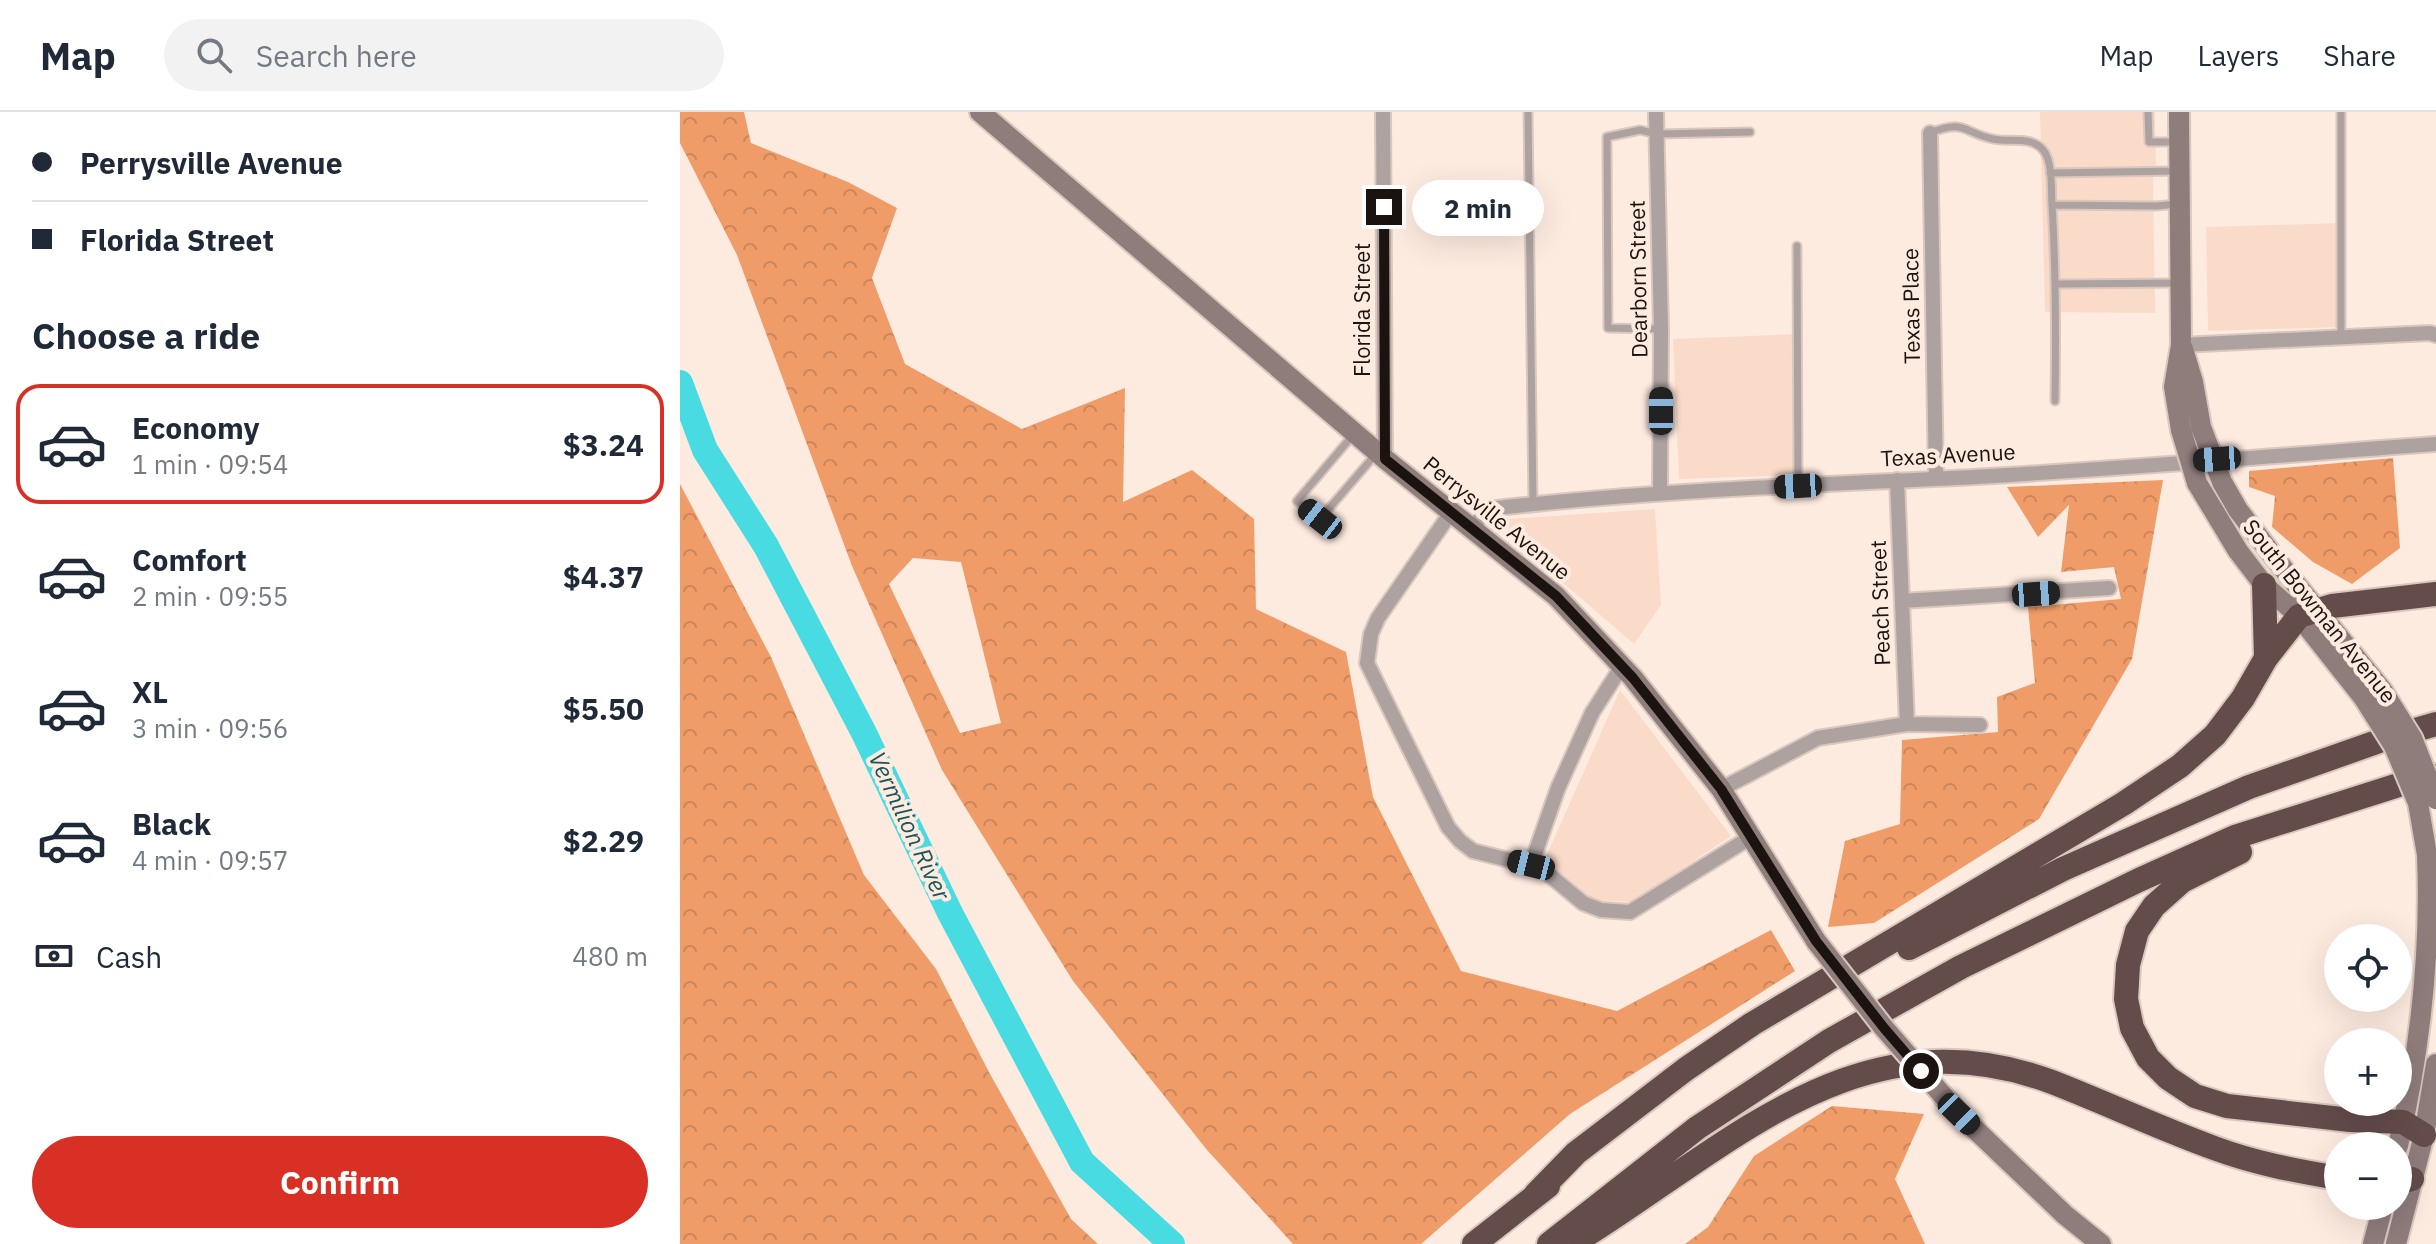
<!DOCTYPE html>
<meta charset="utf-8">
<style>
:root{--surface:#fff;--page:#f2f2f3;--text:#1f2937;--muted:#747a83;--line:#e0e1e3;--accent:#d93025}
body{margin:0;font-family:"IBM Plex Sans",sans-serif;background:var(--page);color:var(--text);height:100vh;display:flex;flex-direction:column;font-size:30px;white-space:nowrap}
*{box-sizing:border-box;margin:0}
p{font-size:26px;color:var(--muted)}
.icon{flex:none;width:44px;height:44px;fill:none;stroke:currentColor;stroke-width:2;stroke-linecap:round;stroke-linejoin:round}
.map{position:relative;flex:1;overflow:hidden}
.panel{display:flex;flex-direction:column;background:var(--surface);width:680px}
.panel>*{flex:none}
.guide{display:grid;align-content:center;height:176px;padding:0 32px;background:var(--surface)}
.fabs{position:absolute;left:1644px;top:812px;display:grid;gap:16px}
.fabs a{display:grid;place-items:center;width:88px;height:88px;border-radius:50%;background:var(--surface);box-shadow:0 8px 32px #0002;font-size:40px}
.end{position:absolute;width:36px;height:36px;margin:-18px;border:10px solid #1b130f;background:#fff;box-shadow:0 0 0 4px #fff}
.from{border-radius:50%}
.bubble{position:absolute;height:56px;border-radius:28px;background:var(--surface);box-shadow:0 8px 32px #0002;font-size:26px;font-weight:700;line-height:56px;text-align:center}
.car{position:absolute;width:24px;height:48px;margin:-24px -12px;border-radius:10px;box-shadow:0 0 6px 2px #0007;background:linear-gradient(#222 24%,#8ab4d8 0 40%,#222 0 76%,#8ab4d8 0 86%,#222 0)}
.guide b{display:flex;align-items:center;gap:28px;height:76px;font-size:30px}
.guide b+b{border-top:2px solid var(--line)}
.guide i{width:20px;height:20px;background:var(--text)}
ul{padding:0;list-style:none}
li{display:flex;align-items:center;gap:24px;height:120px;margin:0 16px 12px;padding:0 16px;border:4px solid transparent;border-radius:24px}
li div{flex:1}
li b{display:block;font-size:30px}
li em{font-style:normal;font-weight:700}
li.active{border-color:var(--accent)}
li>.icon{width:72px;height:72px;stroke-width:1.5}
h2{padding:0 32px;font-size:36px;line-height:96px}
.pay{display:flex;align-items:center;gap:20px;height:88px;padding:0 32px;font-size:30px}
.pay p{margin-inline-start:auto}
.cta{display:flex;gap:16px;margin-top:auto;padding:16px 32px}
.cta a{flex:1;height:92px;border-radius:48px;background:var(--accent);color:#fff;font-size:32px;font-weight:700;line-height:92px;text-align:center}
header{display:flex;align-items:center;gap:48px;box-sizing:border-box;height:112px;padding:0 40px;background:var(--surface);border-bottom:2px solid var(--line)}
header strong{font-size:38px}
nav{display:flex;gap:44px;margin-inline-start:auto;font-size:28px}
.search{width:560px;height:72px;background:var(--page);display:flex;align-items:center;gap:20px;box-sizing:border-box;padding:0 28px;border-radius:44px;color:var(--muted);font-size:30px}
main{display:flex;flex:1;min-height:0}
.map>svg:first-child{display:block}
.built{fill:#fadbc9}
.forest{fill:url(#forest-crowns);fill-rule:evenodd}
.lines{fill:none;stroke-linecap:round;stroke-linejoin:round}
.river{stroke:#48dbe2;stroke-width:26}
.lane-casing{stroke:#dac8bf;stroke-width:11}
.street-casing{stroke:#dac8bf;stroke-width:18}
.secondary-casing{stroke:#dac8bf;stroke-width:24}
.highway-casing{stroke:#dac8bf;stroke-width:28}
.lane{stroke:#aea2a1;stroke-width:7}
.street{stroke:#aea2a1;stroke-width:14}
.secondary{stroke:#8f7d7c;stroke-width:20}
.highway{stroke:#644c4b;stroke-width:24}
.secondary-bridge-casing{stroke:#dac8bf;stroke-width:24;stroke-linecap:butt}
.secondary-bridge{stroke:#8f7d7c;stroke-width:20}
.route{stroke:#1b130f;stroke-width:10}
.labels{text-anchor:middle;stroke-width:8;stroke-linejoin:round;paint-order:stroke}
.street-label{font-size:22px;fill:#1b130f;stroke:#feebe0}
.water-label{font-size:24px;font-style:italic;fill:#1a575a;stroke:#feebe0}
</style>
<header>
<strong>Map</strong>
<div class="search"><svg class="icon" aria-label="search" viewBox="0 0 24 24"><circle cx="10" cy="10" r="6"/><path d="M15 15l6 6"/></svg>Search here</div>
<nav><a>Map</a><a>Layers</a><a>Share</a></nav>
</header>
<main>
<section class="panel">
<div class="guide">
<b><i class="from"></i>Perrysville Avenue</b>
<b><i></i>Florida Street</b>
</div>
<h2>Choose a ride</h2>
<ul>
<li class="active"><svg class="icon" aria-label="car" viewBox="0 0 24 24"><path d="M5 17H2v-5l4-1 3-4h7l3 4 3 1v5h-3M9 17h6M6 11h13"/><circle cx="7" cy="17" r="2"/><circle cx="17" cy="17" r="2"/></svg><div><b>Economy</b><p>1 min · 09:54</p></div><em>$3.24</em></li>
<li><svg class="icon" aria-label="car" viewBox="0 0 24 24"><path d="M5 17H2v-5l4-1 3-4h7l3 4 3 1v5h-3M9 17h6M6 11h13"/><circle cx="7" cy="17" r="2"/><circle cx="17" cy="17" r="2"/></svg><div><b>Comfort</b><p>2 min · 09:55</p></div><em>$4.37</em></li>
<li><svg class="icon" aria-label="car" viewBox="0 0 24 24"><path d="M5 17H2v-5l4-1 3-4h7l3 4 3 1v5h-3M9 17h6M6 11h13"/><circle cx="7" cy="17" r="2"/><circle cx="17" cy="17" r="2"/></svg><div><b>XL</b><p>3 min · 09:56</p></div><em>$5.50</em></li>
<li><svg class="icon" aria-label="car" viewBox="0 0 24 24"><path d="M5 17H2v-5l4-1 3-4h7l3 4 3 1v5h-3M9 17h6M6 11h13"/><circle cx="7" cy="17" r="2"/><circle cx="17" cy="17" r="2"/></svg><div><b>Black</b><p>4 min · 09:57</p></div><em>$2.29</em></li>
</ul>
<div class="pay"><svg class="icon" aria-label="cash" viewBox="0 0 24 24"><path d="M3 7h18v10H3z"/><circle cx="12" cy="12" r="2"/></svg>Cash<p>480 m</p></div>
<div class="cta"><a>Confirm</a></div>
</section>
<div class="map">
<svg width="1756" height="1132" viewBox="0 0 1756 1132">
<defs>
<pattern id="forest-crowns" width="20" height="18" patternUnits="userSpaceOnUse" patternTransform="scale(2)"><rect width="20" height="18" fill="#f09c69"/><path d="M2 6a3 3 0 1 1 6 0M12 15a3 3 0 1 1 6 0" fill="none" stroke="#cd865a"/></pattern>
</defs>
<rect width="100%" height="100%" fill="#feebe0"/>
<path class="built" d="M1360,0H1475L1476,55L1473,69L1475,201L1365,200Z
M1661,111V215L1528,219L1526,115Z
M1117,222L1118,363L999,367L993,227Z
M975,397L981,493L954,532L818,415L829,407Z
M940,578L1051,724L952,790L913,788L865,747Z"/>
<path class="forest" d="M0,0H64L71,31L168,70L217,96L192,166L225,252L342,317L445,276L443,390L512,358L574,407L576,497L666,540L693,685L781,859L937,899L1091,818L1115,859L890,1002L741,1132H613L527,1038L393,869L262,658L172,454L57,143L0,31ZM233,446L281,450L321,611L280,621L209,472Z
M1713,346L1720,436L1672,472L1633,450L1592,415L1595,384L1569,375V359Z
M1483,368L1452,547L1359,707L1194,811L1148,815L1165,729L1220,712L1222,628L1318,620L1317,585L1355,571L1348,495L1441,487L1434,455L1381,460L1389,393L1358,425L1327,375Z
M0,372L91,545L184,763L256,857L310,962L391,1107L418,1132H0Z
M1152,994L1244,1002L1215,1067L1245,1132H1005L1028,1115L1074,1044Z"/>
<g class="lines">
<path class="river" d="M0,271L25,338L86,434L184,621L270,801L402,1050L492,1132"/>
<defs>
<path id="lane" d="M848,0L853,392
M1468,0L1469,30H1498
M1250,21C1285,7 1282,20 1313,27C1330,31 1352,23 1364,39C1373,52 1371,78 1372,93C1376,159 1376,223 1375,289
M1370,61L1498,59
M1372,93L1476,94L1498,92
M1117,134L1118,374
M1377,172L1499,171
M981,217L928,216L927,25L960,18L977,22L1070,20
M1661,225V0
M673,323L617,389L640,407L695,343"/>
<path id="street" d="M703,0L705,347
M976,0L981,217L980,381
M1250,21L1256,367
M1501,233L1750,221L1756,223
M1217,368L1227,612
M772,399L698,506L691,522L687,551L768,715L780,729L793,739L861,756L903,791L921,798L950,800L1071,725
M792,416L808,397C956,380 1106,374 1255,367C1422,359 1589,344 1756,332
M1222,489L1429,476
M1041,677L1138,626L1227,612L1300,613
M851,753L878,676L912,601L942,554"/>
<path id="secondary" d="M300,0L705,347L876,484L953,566L1041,677L1136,829
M1499,0L1501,233L1494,275L1501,318
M1503,237L1513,270L1521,315
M1542,370L1558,398L1597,449L1702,578
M1517,371L1558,439L1584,473L1619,504L1683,585
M1279,1002L1385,1103L1421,1132
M1718,1034C1740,939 1751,840 1747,743
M1693,1132L1703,1094
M1716,1132L1744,1023L1756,952"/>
<path id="highway" d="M1584,473L1586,546
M1560,740L1502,769L1474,794L1457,819L1448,853L1446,887L1452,916L1468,946L1488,966L1515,984L1547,994L1670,1008L1723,1010L1744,1023
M1229,836L1383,757L1569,675L1708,626L1756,612
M1718,1071L1732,1067
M856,1082L896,1041L1006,957L1072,912L1443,692L1500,654L1535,623L1563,586L1586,546L1619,504L1652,494L1756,482
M900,1127C1050,1034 1180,898 1372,970C1426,991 1479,1016 1534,1036C1574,1051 1616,1059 1658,1066
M794,1132L868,1074
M869,1132L1017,1016L1149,929L1281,855L1459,768L1555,725L1750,663"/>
</defs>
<use href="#lane" class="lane-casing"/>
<use href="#street" class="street-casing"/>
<use href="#secondary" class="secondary-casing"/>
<use href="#highway" class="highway-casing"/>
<use href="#lane" class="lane"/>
<use href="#street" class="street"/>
<use href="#secondary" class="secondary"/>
<use href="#highway" class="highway"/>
<defs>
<path id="secondary-bridge" d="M1521,315L1542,370
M1501,318L1517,371
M1702,578L1732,626L1756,687
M1683,585L1714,634L1738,691L1747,743
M1136,829L1204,916L1279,1002"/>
</defs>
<use href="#secondary-bridge" class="secondary-bridge-casing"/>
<use href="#secondary-bridge" class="secondary-bridge"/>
</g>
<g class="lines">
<path class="route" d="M704,95L705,347L876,484L953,566L1041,677L1136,829L1204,916L1241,959"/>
</g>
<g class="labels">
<g class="street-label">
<text transform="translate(958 167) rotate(-91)" y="8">Dearborn Street</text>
<text transform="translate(1231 194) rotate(-91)" y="8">Texas Place</text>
<text transform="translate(682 198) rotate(-90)" y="8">Florida Street</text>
<text transform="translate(1268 343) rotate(-3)" y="8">Texas Avenue</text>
<text transform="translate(817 406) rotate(39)" y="8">Perrysville Avenue</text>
<text transform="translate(1200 491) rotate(-92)" y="8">Peach Street</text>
<text transform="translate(1640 499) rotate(51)" y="8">South Bowman Avenue</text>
</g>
<g class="water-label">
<text transform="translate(229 714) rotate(65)" y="8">Vermilion River</text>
</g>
</g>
</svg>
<div class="fabs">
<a><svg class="icon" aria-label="locate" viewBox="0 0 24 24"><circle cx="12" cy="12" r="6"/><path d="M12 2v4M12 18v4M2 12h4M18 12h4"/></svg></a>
<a>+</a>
<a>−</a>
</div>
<i class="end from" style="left:1241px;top:959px"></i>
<i class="end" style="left:704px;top:95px"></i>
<div class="bubble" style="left:732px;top:68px;width:132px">2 min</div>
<i class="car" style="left:981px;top:299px;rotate:0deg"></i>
<i class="car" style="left:1537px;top:347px;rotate:266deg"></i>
<i class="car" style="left:1118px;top:374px;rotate:267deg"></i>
<i class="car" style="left:640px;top:407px;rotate:308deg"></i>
<i class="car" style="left:1356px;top:482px;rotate:86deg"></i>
<i class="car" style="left:851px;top:753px;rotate:284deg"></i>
<i class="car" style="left:1279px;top:1002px;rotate:134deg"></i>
</div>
</main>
